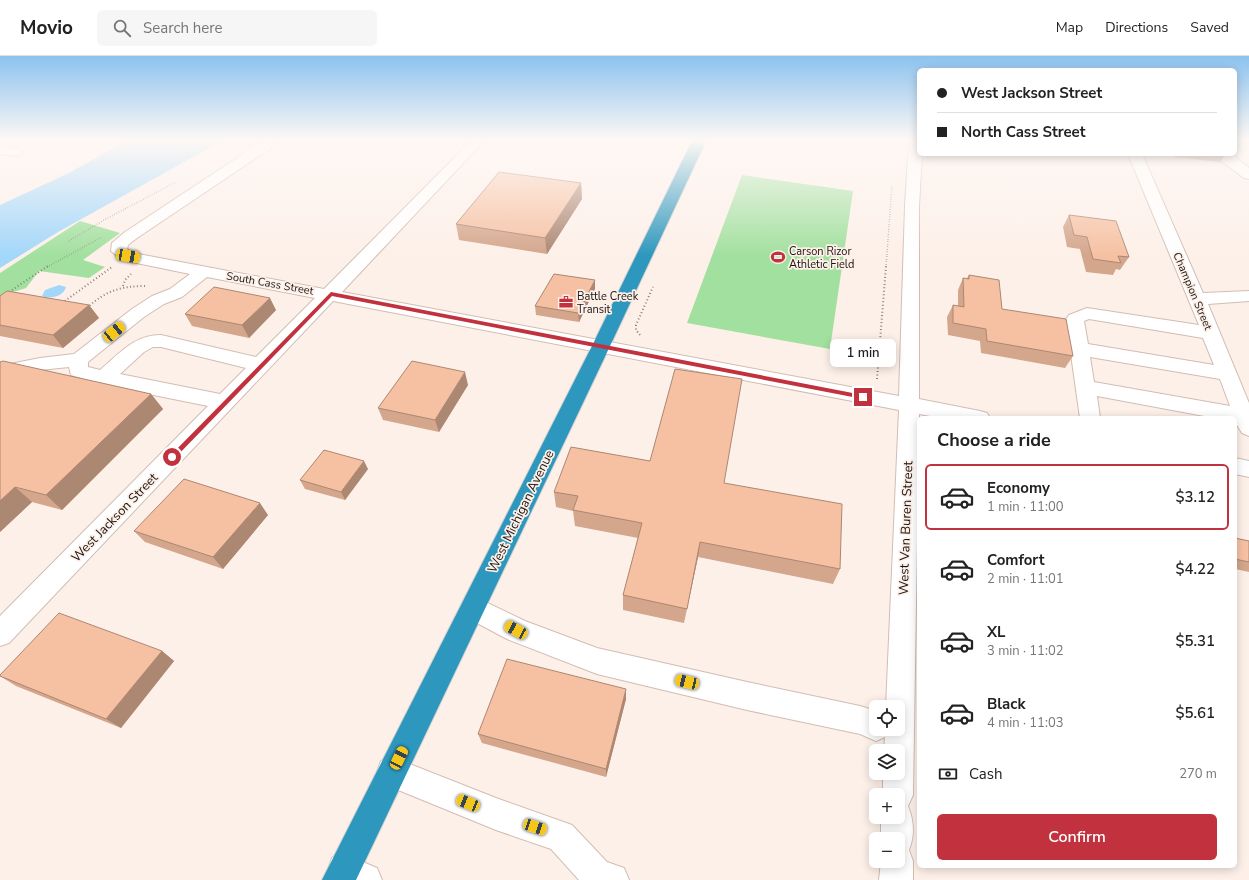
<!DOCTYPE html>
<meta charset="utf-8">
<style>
:root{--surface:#fff;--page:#f6f6f6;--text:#222;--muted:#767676;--line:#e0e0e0;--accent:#c2323e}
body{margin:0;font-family:"Nunito Sans",sans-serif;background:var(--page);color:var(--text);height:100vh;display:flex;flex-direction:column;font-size:15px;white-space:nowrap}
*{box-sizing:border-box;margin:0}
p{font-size:13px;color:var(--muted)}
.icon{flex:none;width:22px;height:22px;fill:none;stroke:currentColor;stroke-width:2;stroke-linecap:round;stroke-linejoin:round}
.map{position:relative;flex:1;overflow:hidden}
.panel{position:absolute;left:917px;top:360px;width:320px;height:452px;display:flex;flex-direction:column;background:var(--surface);border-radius:6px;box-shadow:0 2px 10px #0003}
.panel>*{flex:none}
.banner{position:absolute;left:917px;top:12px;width:320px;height:88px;border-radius:6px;box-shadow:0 2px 10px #0003;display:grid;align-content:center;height:88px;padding:0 20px;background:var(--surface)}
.fabs{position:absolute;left:869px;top:644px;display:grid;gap:8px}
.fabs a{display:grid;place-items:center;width:36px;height:36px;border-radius:6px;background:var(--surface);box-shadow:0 2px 10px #0003;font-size:20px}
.end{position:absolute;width:18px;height:18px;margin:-9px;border:5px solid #c2323e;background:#fff;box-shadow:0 0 0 2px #fff}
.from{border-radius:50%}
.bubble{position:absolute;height:28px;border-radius:6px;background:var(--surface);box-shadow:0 2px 10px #0003;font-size:13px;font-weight:600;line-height:28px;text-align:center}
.car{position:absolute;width:12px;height:24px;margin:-12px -6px;border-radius:5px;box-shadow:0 0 3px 1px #0007;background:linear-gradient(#f5c518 24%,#345 0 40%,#f5c518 0 76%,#345 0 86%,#f5c518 0)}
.banner b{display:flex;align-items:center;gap:14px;height:38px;font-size:15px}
.banner b+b{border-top:1px solid var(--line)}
.banner i{width:10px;height:10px;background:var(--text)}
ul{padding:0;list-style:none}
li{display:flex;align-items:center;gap:12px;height:66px;margin:0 8px 6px;padding:0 12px;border:2px solid transparent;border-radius:6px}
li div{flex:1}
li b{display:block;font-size:15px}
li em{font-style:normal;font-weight:600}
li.on{border-color:var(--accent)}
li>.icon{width:36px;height:36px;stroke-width:1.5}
h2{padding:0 20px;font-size:18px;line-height:48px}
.pay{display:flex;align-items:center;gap:10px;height:44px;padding:0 20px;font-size:15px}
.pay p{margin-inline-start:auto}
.action{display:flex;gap:8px;margin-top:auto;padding:8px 20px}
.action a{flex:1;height:46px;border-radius:6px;background:var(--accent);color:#fff;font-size:16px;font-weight:600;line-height:46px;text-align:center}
header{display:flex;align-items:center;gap:24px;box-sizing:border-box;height:56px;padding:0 20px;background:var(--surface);border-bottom:1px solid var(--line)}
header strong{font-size:19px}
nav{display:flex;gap:22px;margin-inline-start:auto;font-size:14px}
.search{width:280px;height:36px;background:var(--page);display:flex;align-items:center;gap:10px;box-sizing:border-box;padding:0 14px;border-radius:6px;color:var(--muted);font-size:15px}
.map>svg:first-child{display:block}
.green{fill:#a2e09f}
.water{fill:#a3d7fa}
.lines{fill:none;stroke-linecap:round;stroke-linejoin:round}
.minor-casing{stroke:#d2bdb2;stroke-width:2}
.highway-casing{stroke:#d1d0cf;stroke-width:2}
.path-far1{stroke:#8a807b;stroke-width:1.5;stroke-dasharray:0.5 2;stroke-linecap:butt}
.path{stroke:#8a807b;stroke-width:2;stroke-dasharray:1 2.5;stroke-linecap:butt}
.minor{fill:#fff;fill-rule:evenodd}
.highway{fill:#2d97bd;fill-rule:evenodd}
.wall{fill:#d4a68c}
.shaded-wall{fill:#ac8772}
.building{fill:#f6c1a3;stroke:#ac8772}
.route{fill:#c2323e}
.labels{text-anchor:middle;stroke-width:3.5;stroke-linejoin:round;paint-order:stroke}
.far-poi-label{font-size:11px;fill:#1a130f;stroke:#fdf0e9;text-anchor:start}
.far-street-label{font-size:11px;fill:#1a130f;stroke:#fdf0e9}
.street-label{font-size:13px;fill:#1a130f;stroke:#fdf0e9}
</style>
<header>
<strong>Movio</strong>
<div class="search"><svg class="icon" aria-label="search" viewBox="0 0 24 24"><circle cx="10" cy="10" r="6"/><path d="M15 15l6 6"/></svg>Search here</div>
<nav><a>Map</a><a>Directions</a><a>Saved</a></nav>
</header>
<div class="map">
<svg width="1249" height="824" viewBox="0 0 1249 824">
<rect width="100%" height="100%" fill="#fdf0e9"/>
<path class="green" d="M742,119L853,135L830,293L687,267Z
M80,165L120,177L83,204L105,211L89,222L39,215L26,232L7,238L0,244V217Z"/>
<path class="water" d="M126,85H222L58,176L0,212V149L69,117Z
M59,229L66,231C64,240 50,244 42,240L45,234Z"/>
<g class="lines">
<defs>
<path id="minor" d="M263,85H279L277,88L137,182L128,189L127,193L133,197L324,233L471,85H484L342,236L899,340L905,150L909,85H919V98H922L919,150V343L980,355L987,357L990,362H941L919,358L913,739L908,750C914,765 915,779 909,794L913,805V824H879L881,805H898V783H881V761H898V739H883V717H898V695H884L885,681L876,685L860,678L747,654L597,618L507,583L464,560L460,552L464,544L473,540L525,565L597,592L747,626L860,650L876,655V673H898V651H886L899,354L333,245L9,587L0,590V560L208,350L104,329L71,319L69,311L40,314L0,324V310L40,302L74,298L132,253L152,240L170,233L190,218L122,204L111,195L112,187L125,176ZM207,221L315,242L256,301L161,279C134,279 120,297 100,314L88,311V306L144,261L164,248L182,241ZM153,291H161L246,312L220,338L120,318L144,296Z
M0,90L20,93L22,96L20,99L15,100L0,98Z
M1128,98H1142L1203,237L1249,235V245L1208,248L1249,347V380L1242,377L1235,366V362H1215L1097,340L1100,362H1080L1066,263L1069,259L1087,252L1199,269ZM1089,263L1203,282L1214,309L1088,288L1084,265ZM1090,301L1220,323L1230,350L1094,326Z
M1212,98H1231L1249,112V123L1244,122Z
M1235,402L1249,405V421L1235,418Z
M392,701L496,742L572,769L607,806L624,812L629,824H579L551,793L496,774L381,727L377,716L381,705Z
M344,798L377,812L382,824H332L328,814L332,802Z"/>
<path id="highway" d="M692,85H706L610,290L356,824H322L592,290Z"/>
</defs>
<use href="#minor" class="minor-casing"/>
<use href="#highway" class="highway-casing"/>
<path class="path-far1" d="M69,185L104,164L176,126
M47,211L102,181
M886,211L892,129"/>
<path class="path" d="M123,230L125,224L131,218
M9,236L48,210
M62,247L112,211
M87,252C105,235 121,230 145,230
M640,279L636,274V269L653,231
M877,323L886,210"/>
<use href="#minor" class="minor"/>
<use href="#highway" class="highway"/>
</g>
<path class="wall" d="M1173,98H1224L1225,99L1220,106L1174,101Z
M581,127L582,143L547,198L459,184L456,168Z
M1069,159L1129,201L1120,214L1116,213L1113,219L1086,216L1080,193L1067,191L1063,171Z
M969,219L1002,253L1073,300L1065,312L981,297L980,285L948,279L947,261L953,249L958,250V234L963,222H967Z
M595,233L579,266L536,259L535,250Z
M0,240L89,249L99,262L63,292L0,280Z
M276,254L249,282L192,270L185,258Z
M0,306L151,338L163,353L62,454L32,446L0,476Z
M468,329L439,376L383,364L378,352Z
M368,413L345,444L305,433L300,424Z
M724,427L840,513L833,528L698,501L684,567L623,554V539L638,482L575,470L573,455L556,451L554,436Z
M268,459L223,513L145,486L134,475Z
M1235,482L1249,485V516L1235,513Z
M162,595L174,605L121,672L16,630L0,620Z
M626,643L606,721L482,687L478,678Z"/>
<path class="shaded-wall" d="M581,127L582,143L547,198L545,182Z
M595,224V233L579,266L578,257Z
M270,242L276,254L249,282L242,269Z
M89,249L99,262L63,292L53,279Z
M465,316L468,329L439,376L435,364Z
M151,338L163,353L62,454L46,439Z
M364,405L368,413L345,444L341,436Z
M15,431L32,446L0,476V445Z
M260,447L268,459L223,513L213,501Z
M700,486L698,501L684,567L687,553Z
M162,595L174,605L121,672L106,663Z
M626,633V643L606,721V713Z"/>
<path class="building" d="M499,116L581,127L545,182L456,168Z
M1069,159L1116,165L1129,201L1118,200L1121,207L1093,203L1087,181L1074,179Z
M554,218L595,224L578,257L535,250Z
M969,219L999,224L1002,253L1066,263L1073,300L987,285L986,273L953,267V249L964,251L963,222L969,223Z
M214,231L270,242L242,269L185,258Z
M7,235L89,249L53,279L0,269V240Z
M3,305L151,338L46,439L15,431L0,445V306Z
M412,305L465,316L435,364L378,352Z
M675,313L742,323L724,427L842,448L840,513L700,486L687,553L623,539L642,467L573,454L578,440L554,436L571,391L650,405Z
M324,394L364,405L341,436L300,424Z
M184,423L260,447L213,501L134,475Z
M1235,482L1249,485V506L1235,503Z
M59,557L162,595L106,663L0,620V619Z
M507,603L626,633L606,713L478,678Z"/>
<linearGradient id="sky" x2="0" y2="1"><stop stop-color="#8cc2ef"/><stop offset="0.42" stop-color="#fef8f5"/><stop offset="1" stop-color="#fef8f5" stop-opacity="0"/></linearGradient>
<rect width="1249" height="200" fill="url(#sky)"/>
<path class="route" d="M331,236L863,339L866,341L863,343L332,240L174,403H170V400Z"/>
<defs>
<symbol id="stadium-bare" viewBox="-9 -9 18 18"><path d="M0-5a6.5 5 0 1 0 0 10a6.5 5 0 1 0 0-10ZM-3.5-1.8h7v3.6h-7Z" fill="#c2323e" stroke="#fdf0e9" stroke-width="2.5" paint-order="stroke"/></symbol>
<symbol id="office-bare" viewBox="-9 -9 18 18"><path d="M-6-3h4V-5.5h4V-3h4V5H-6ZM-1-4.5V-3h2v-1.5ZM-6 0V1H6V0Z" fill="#c2323e" stroke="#fdf0e9" stroke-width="2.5" paint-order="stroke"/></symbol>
</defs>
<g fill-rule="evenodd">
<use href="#stadium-bare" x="768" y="191" width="20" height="20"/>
<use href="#office-bare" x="556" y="236" width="20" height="20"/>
</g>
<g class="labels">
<g class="far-poi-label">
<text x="789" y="199">Carson Rizor<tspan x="789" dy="13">Athletic Field</tspan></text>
<text x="577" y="244">Battle Creek<tspan x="577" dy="13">Transit</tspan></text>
</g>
<g class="far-street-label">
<text transform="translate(270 227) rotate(10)" y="4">South Cass Street</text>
<text transform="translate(1193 235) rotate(67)" y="4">Champion Street</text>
</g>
<g class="street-label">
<text transform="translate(520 455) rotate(-64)" y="5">West Michigan Avenue</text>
<text transform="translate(114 461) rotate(-46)" y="5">West Jackson Street</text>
<text transform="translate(905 472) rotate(-88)" y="5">West Van Buren Street</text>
</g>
</g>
</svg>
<div class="fabs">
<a><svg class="icon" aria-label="locate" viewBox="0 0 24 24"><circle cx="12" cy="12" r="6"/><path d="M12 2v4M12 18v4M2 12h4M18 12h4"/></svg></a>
<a><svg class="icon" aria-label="layers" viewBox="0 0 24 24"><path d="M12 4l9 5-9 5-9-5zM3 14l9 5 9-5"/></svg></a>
<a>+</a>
<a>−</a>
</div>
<i class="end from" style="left:172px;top:401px"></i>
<i class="end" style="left:863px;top:341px"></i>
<div class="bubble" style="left:830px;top:283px;width:66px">1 min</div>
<i class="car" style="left:128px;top:200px;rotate:100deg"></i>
<i class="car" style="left:114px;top:276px;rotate:51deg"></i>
<i class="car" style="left:516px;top:574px;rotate:298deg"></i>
<i class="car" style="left:687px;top:626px;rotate:283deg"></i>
<i class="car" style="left:399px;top:702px;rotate:26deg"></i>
<i class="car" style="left:468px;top:747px;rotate:292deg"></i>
<i class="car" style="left:535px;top:771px;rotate:108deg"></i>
<div class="banner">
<b><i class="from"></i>West Jackson Street</b>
<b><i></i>North Cass Street</b>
</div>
<section class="panel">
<h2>Choose a ride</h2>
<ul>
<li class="on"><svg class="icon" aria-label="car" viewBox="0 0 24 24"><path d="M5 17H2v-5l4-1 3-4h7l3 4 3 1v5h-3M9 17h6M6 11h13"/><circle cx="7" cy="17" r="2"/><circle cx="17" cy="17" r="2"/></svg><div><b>Economy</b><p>1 min · 11:00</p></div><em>$3.12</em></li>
<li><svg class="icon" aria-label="car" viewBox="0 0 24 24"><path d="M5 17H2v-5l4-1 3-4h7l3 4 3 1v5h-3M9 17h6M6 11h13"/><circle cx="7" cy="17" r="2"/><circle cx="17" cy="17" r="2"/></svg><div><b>Comfort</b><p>2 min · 11:01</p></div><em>$4.22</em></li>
<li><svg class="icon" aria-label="car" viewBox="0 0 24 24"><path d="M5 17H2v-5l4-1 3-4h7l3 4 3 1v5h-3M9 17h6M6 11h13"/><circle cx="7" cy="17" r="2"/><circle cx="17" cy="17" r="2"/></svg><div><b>XL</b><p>3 min · 11:02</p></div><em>$5.31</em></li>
<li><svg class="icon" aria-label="car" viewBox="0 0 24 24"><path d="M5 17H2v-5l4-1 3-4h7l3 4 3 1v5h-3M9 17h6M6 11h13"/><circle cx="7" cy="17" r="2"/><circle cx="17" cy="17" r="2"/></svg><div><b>Black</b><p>4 min · 11:03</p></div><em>$5.61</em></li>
</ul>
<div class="pay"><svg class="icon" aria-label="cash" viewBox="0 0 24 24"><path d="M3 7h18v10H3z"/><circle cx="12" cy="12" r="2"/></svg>Cash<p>270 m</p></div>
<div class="action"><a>Confirm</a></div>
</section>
</div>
